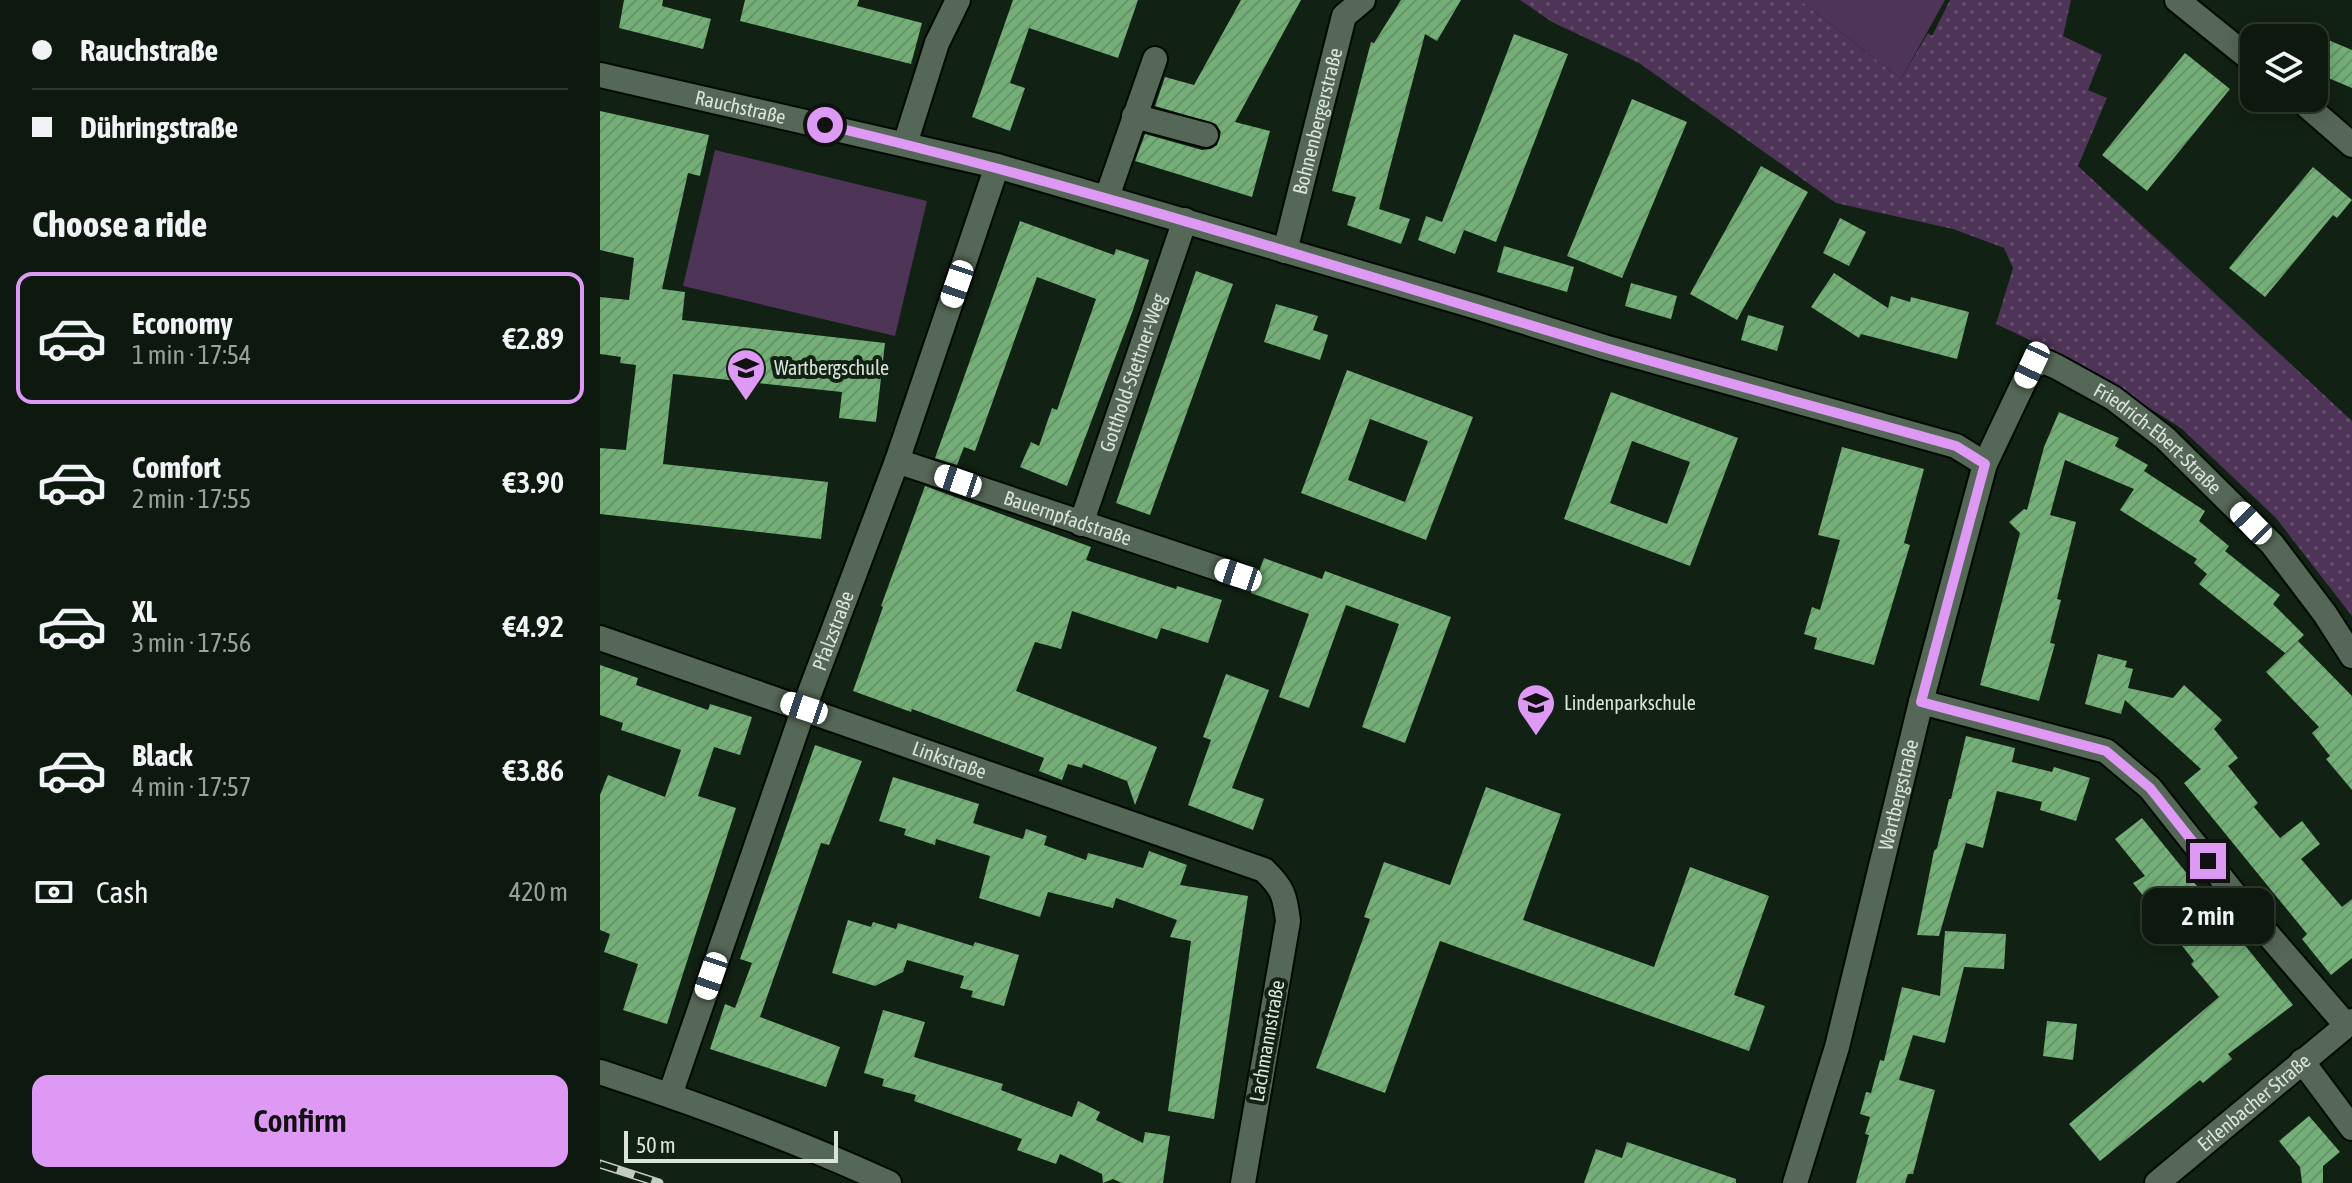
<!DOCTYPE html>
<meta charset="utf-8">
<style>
:root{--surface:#0d190e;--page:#1b261c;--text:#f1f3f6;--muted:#9aa09e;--line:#2d382e;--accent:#dd99f3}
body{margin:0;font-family:"Asap Condensed",sans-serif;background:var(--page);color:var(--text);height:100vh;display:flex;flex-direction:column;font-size:30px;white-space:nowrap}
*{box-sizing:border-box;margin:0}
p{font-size:26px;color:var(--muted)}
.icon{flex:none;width:44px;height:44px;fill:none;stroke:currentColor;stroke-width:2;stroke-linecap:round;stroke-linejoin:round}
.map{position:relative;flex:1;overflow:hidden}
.details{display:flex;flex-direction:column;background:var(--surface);width:600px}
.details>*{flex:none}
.guide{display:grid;align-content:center;height:176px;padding:0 32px;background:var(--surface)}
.tools{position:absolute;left:1640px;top:24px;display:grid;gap:16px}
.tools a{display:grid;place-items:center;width:88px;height:88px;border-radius:16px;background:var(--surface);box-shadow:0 4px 20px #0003,0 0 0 2px var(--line);font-size:40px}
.scale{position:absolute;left:24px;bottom:20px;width:214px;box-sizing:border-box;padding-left:8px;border:4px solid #dae4da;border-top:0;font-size:22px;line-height:28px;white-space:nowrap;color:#dae4da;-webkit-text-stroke:6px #112113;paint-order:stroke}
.end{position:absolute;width:36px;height:36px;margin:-18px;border:10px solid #dd99f3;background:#111;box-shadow:0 0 0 4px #111}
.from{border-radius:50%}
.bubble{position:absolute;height:56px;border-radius:16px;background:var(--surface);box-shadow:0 4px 20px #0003,0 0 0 2px var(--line);font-size:26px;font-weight:600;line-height:56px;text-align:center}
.car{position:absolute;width:24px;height:48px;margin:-24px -12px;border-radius:10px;box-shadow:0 0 6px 2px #0007;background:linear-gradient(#fff 24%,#345 0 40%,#fff 0 76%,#345 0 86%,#fff 0)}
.guide b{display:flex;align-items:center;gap:28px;height:76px;font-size:30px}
.guide b+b{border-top:2px solid var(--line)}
.guide i{width:20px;height:20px;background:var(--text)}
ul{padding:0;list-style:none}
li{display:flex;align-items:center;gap:24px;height:132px;margin:0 16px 12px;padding:0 16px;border:4px solid transparent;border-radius:16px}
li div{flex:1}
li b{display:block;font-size:30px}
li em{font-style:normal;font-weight:600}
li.current{border-color:var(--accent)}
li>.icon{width:72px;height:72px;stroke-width:1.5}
h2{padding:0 32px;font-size:36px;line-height:96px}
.pay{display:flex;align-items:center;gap:20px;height:88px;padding:0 32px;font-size:30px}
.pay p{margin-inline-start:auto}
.primary-button{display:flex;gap:16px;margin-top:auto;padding:16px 32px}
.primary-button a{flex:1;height:92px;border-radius:16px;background:var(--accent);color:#111;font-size:32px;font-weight:600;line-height:92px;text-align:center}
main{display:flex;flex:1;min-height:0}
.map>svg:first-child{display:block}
.grass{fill:url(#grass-dots)}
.park{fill:#4e3457}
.building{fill:url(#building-hatch);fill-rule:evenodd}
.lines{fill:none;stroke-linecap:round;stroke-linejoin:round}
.minor-casing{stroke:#010a02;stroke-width:28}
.minor{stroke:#556756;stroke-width:24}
.rail-casing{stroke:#c2ccc2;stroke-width:9}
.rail{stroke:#112113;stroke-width:6;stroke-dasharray:18;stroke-linecap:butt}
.route{stroke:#dd99f3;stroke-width:10}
.labels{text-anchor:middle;stroke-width:8;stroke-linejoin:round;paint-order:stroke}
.street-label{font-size:20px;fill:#dae4da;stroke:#112113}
.poi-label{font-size:20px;fill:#dae4da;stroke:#112113;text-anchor:start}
</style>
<main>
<section class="details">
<div class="guide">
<b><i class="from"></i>Rauchstraße</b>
<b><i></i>Dühringstraße</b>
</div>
<h2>Choose a ride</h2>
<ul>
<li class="current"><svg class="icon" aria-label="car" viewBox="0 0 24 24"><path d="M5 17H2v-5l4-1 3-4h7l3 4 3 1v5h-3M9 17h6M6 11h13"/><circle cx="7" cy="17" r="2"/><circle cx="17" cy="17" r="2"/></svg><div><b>Economy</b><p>1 min · 17:54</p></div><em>€2.89</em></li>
<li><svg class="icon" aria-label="car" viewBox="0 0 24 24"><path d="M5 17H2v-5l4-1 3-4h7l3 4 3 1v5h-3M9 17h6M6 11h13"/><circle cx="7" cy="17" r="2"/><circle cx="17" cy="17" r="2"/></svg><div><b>Comfort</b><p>2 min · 17:55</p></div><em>€3.90</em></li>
<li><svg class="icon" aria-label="car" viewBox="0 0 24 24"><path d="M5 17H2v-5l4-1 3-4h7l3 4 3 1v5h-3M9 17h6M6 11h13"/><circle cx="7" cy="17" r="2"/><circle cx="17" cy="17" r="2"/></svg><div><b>XL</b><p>3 min · 17:56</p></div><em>€4.92</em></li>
<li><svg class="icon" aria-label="car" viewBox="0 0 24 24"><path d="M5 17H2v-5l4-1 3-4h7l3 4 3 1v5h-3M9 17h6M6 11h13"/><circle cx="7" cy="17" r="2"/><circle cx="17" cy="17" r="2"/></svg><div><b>Black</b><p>4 min · 17:57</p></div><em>€3.86</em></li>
</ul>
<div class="pay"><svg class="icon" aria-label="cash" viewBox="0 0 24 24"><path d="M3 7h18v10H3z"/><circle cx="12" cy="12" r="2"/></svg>Cash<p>420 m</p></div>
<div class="primary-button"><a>Confirm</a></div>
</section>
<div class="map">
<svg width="1752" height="1183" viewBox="0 0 1752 1183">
<defs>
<pattern id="grass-dots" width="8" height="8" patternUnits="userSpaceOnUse" patternTransform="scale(2)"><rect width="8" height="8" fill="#4e3457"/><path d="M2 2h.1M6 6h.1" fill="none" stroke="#67516f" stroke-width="1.8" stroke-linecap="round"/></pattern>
<pattern id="building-hatch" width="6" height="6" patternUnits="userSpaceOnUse" patternTransform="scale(2)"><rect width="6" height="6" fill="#73af77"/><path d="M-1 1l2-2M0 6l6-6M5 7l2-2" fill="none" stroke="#66946a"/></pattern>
</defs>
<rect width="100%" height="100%" fill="#112113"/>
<path class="grass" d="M920,0H1203L1202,2L1301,79L1328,33L1332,36L1350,0H1471L1463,36L1502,55L1488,90L1507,98L1478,166L1752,421V616L1676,518L1581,428L1480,364L1396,324L1413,268L1404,248L1353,229L1236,203L1039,63L952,22Z"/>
<path class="park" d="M1203,0H1345L1301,79L1202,2Z
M115,150L327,201L295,336L83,286Z"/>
<path class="building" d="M24,0H63L62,6L111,19L103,49L19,28Z
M145,0H259L257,6L322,23L311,64L140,21Z
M413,0H538L518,58L429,28L410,83L425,88L410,131L372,117Z
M641,0H701L635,122L670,131L652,197L535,161L545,134L602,150L611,149L617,145L621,132L616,124L555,106L565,77L594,85Z
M801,0H861L837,41L825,34L779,209L810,219L801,244L747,225L756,197L732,191L771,42L774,43Z
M914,34L968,54L896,242L864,230L855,254L818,240L826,216L842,222Z
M1714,34L1752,50V88L1714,72Z
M1585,53L1630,89L1547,191L1502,155Z
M1032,99L1087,122L1022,278L967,256Z
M0,111L109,135L100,176L88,173L62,289L85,292L82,320L285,343L276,422L239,418L242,392L73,374L63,464L228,482L221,539L0,514V448L26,450L36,365L20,363L21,357L0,354V297L29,300L34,258L0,250Z
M1161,166L1208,192L1137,320L1090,294Z
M1713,167L1752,200L1737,218L1733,215L1665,297L1629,268Z
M1240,218L1266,232L1249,266L1223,253Z
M420,221L514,255L516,249L549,260L533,310L467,486L420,467L431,442L439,446L452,408L457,410L496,299L437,277L375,451L364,447L357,465L335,458Z
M904,246L974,267L967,292L897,272Z
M596,271L633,284L550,515L516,503Z
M1234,273L1288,308L1291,296L1310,302L1311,297L1369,312L1357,359L1261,334L1259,338L1211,307Z
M1031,283L1077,296L1071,319L1025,306Z
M676,304L718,316L713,330L728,335L720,360L664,342Z
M1148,315L1184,326L1177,351L1141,340Z
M747,370L873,417L826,540L701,493ZM770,419L828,441L805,502L748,480Z
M1011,392L1138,438L1090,566L964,519ZM1032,441L1090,462L1067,524L1010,503Z
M1459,412L1519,438L1515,446L1548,465L1544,471L1605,511L1599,521L1629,546L1625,551L1680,595L1673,604L1704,635L1685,653L1599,584L1607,574L1594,563L1597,559L1520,510L1534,489L1465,460L1450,515L1476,522L1457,599L1461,600L1450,643L1455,644L1439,701L1380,685L1420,533L1409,522L1424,509L1427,510L1444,447Z
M1242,447L1324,469L1304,543L1310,545L1274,665L1214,649L1217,638L1204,634L1212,607L1220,610L1240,540L1218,535Z
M325,486L491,547L486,560L576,589L577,586L622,600L608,643L561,628L557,639L472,611L461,649L435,642L416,691L557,747L535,805L527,781L483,764L482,768L468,764L462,780L439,771L444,758L312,709L311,712L253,691L283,607L281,606Z
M664,558L722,579L725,571L851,617L805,743L762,727L799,624L746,605L709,708L679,697L709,614L651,593Z
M1698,641L1752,696V790L1726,759L1730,756L1712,733L1719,727L1666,672Z
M1498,654L1527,661L1525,667L1533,669L1528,688L1573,698L1584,685L1622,720L1614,729L1638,758L1628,766L1658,803L1654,807L1680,838L1702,821L1720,844L1701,859L1742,907L1752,899V958L1731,975L1702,939L1707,934L1584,783L1601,769L1525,700L1521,714L1485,704Z
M0,665L38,678L36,685L108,710L110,704L152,717L140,755L114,747L98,796L136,808L67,1024L23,1010L38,964L4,952L10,934L0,930V795L8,775L65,797L81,750L21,730L23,723L0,715Z
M626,674L669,690L632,788L664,799L653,830L588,805L611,740L603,737Z
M1366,736L1415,748L1412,762L1452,772L1454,767L1490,778L1476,821L1440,810L1442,802L1397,791L1383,848L1366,843L1339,936L1317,935L1334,851L1337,848L1349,799H1351Z
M215,745L262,761L229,845L221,843L160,1017L240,1047L226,1087L110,1049L125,1004L135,1008L152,963L140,959Z
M293,777L379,804L373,823L423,839L426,829L447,836L444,845L486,860L488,853L543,868L549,851L587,865L580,885L648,896L614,1119L568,1111L591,941L570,937L577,920L516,898L513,908L448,892L440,917L379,898L390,856L336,839L335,845L304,835L306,829L279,821Z
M886,787L961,814L923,920L1054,967L1090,867L1169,896L1134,995L1165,1006L1149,1051L840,941L785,1093L716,1068L770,919L764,917L784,862L850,885Z
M1542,818L1693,1005L1628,1054L1632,1059L1603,1083L1600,1080L1500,1161L1469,1124L1619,997L1591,964L1594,961L1533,883L1545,876L1515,839Z
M248,920L271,927L273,922L296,929L298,923L373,946L375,942L419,955L404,1006L371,997L373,991L360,988L364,976L307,960L303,972L275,986L232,973Z
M1345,931L1406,934L1404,969L1364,967L1345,1043L1313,1035L1299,1080L1335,1090L1313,1174H1308L1305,1183H1256L1269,1135L1265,1134L1270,1117L1260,1114L1266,1092L1271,1093L1280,1060L1284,1061L1302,987L1340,996Z
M283,1010L325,1022L314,1057L403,1084L401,1090L472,1117L478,1101L500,1112L496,1120L543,1143L545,1132L570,1136L563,1183H522L513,1179L503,1183L502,1174L460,1154L456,1164L417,1150L422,1139L314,1101L316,1095L282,1086L284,1079L264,1073Z
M1447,1021L1477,1024L1473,1060L1443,1056Z
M1709,1116L1740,1152L1723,1166V1183H1702L1700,1167L1679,1141Z
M1027,1142L1136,1179V1183H984L996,1149L1022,1158Z"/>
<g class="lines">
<defs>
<g id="minor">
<path d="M1577,0L1654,62"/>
<path id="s1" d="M0,75L397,166L877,307L1004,347L1356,446L1385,464"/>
<path d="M1698,98L1752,145"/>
<path d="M534,116L606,135"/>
<path d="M305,144L337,43L358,0"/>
<path d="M507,197L555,59"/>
<path id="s2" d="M685,251L744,16L763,0"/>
<path id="s3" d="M297,461L638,575"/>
<path id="s4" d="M481,524L585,220"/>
<path id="s5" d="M0,638L664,870C683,888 685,896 688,921L643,1183"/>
<path d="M1321,702L1506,751L1550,788L1646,909L1746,1025"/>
<path d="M1702,1061L1752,1128"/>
<path d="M0,1072C98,1104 195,1140 289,1183"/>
<path id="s6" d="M70,1095L204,708L297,461L397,166"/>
<path id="s7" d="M1195,1183L1237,1047L1321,702L1385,464L1432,365L1446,362L1457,367L1513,398L1565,438L1672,544L1725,614L1752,656"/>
<path id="s8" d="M1557,1183L1752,1021"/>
</g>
</defs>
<use href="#minor" class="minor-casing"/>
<use href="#minor" class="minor"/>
<defs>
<path id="rail" d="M0,1164L59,1183"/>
</defs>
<use href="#rail" class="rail-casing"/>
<use href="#rail" class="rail"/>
</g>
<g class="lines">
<path class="route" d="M225,125C489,187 746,270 1006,348C1122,382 1239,413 1356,446L1385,464L1321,702L1506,751L1550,788L1608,861"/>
</g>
<defs>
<symbol id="school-pin" viewBox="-11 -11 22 30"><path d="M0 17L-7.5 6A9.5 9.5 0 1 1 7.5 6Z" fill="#dd99f3" stroke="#112113"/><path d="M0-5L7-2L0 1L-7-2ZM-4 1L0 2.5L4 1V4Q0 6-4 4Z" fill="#111"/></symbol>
</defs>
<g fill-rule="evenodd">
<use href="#school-pin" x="124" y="346" width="44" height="60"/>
<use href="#school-pin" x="914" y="681" width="44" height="60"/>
</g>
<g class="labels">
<g class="street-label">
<text dy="7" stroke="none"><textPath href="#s1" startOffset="144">Rauchstraße</textPath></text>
<text dy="7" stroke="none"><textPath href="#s2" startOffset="134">Bohnenbergerstraße</textPath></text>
<text dy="7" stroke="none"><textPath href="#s4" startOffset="160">Gotthold-Stettner-Weg</textPath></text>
<text dy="7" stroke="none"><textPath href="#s7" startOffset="1004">Friedrich-Ebert-Straße</textPath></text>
<text dy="7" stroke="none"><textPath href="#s3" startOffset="180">Bauernpfadstraße</textPath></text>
<text dy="7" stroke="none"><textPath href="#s6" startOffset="492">Pfalzstraße</textPath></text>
<text dy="7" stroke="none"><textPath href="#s5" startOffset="370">Linkstraße</textPath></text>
<text dy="7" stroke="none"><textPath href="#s7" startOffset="402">Wartbergstraße</textPath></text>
<text transform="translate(667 1041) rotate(-80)" y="7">Lachmannstraße</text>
<text dy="7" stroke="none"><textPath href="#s8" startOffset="126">Erlenbacher Straße</textPath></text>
</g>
<g class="poi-label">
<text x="174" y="375">Wartbergschule</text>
<text x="964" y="710">Lindenparkschule</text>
</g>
</g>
</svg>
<div class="tools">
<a><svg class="icon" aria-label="layers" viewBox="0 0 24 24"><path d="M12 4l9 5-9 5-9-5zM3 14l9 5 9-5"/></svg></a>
</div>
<div class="scale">50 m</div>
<i class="end from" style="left:225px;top:125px"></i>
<i class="end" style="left:1608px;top:861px"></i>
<div class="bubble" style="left:1542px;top:888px;width:132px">2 min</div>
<i class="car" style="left:357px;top:284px;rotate:199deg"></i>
<i class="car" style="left:1432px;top:365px;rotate:205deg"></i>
<i class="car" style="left:358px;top:481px;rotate:289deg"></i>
<i class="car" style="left:1651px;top:523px;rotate:316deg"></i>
<i class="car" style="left:638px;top:575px;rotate:288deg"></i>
<i class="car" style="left:204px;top:708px;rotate:288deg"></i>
<i class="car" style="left:111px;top:976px;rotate:199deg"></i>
</div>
</main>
